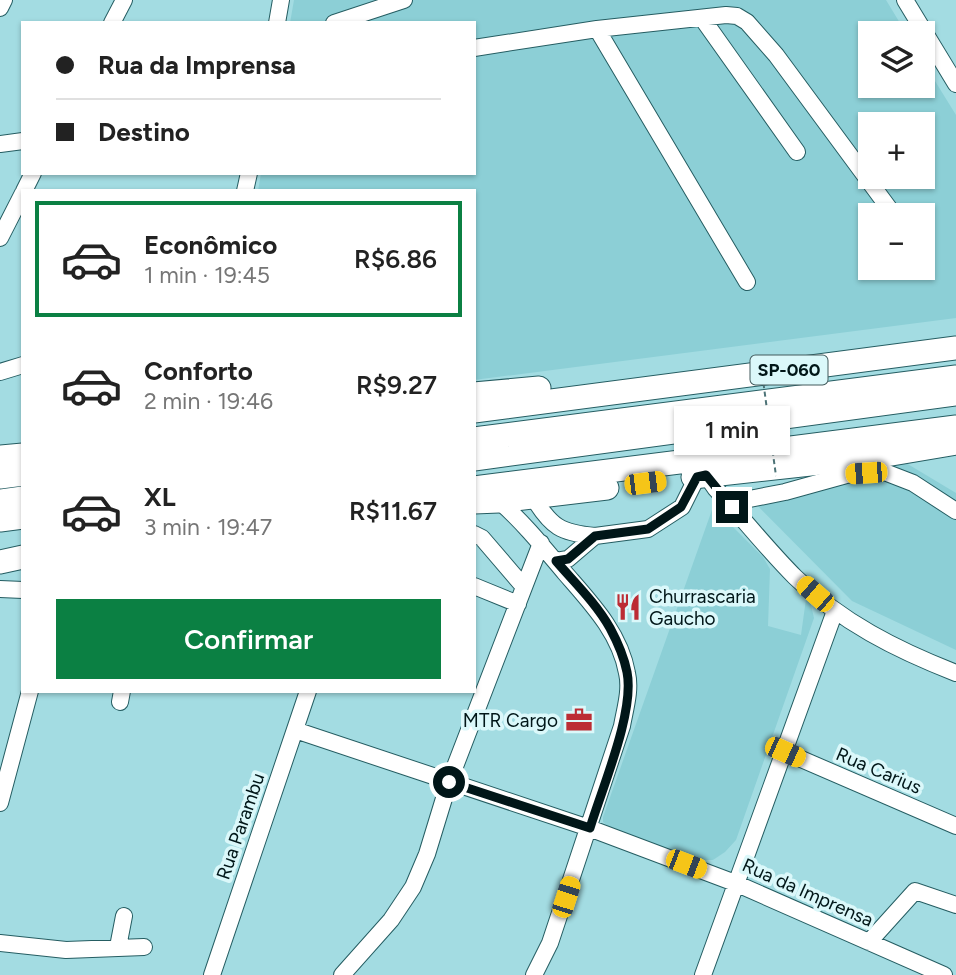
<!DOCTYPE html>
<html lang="pt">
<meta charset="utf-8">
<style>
:root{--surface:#fff;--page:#f6f6f6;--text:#222;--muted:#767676;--line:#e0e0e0;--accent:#0b8043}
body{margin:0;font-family:Figtree,sans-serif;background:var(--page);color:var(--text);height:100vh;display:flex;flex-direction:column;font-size:26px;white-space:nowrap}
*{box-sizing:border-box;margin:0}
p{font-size:23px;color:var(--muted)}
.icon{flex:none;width:38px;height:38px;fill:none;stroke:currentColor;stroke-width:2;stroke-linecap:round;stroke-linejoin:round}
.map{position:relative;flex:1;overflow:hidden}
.drawer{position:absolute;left:21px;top:189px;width:455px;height:504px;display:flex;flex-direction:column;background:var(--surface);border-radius:0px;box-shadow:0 2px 5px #0004}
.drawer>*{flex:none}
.hud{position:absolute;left:21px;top:21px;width:455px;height:154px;border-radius:0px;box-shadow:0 2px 5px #0004;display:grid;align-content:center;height:154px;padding:0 35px;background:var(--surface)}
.controls{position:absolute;left:858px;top:21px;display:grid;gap:14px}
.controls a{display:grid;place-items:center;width:77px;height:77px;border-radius:0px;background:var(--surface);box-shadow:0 2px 5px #0004;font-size:35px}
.end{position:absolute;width:32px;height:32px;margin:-16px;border:9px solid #011618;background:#fff;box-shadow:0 0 0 4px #fff}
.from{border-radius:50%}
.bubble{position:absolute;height:49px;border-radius:0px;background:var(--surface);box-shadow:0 2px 5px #0004;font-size:23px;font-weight:600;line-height:49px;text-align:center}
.car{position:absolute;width:21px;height:42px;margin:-21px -10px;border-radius:9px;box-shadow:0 0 5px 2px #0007;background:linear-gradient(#f5c518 24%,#345 0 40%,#f5c518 0 76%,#345 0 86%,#f5c518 0)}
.hud b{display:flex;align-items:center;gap:24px;height:66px;font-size:26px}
.hud b+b{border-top:2px solid var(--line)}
.hud i{width:18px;height:18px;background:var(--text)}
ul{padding:12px 0 0;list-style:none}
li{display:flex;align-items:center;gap:21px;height:116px;margin:0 14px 10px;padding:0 21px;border:4px solid transparent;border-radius:0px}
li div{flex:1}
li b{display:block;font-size:26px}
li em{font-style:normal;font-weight:600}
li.on{border-color:var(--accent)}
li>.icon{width:63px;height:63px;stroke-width:1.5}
.action{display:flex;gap:14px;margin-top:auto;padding:14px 35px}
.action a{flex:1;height:80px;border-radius:0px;background:var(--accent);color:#fff;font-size:28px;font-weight:600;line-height:80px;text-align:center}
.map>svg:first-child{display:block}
.built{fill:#8ccfd6;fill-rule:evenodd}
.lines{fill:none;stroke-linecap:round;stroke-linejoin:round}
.minor-casing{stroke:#255d62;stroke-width:18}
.highway-casing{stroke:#255d62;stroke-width:25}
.minor{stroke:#fff;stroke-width:16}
.highway{stroke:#fff;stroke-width:23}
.path-bridge{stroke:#4d7377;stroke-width:2;stroke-dasharray:5 3.5;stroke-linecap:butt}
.route{stroke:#011618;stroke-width:9}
.labels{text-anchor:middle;stroke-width:7;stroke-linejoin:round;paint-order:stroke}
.shield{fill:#dbf8fa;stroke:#425a5c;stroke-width:2}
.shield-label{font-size:18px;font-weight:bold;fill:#011618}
.poi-label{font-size:19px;fill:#011618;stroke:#dbf8fa;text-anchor:start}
.street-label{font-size:19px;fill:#011618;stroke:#dbf8fa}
</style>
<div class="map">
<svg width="956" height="975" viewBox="0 0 956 975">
<rect width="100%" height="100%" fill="#a3dce2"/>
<path class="built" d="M294,0H886L906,33H870V86H922V60L956,115V318L474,380V191H258L261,173H474V23H290ZM870,124H922V177H870ZM870,215H922V268H870Z
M906,463L956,493V650L852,601L744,492Z
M713,507L763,557L770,569L768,626L801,635L806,599L810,601L814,618L736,840L725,852L713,860H700L610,828L603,822V817Z"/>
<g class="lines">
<defs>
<path id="minor" d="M905,0L956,84
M0,8L4,0
M702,18L797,152
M112,23L124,0
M277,23L281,0
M334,23L404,0
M597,29L726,15L737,16L747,22L776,55L894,215
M474,48L597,29L747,282
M0,144L23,141
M24,191L33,173
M245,191L249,173
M0,238L23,193
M0,372L23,365
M706,475L715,488C742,517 767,549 795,577C841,622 897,650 956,673
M533,497C551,527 561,533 595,536
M499,501C524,523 544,548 565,573C591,603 620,633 627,673C631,690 625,709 622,726L550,943L534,975
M729,503L785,492L850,474L882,471L913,483L956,511
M474,534L482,538L524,587
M556,561L568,559L595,536L648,529L682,507L697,477
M474,586L518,604
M0,589L23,590
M120,702L122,691
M295,730L589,828L735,883L944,975
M785,752L956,826
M0,803L30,691
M869,942L915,891L956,905
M0,943L66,950L144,947
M118,947L124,916
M212,975L308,691
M342,975L391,920L413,887L427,854L449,782L541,543
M703,975L835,611"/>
<path id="highway" d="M474,394L539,388
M474,411L956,348
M474,439L956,377
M0,457L23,455
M474,459L956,394
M0,477L23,474
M693,477L874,457L956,443
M474,488L956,427
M0,501L23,498
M474,502L499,501L607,488
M0,520L23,517
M0,562L23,557"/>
</defs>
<use href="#minor" class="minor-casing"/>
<use href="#highway" class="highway-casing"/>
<use href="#minor" class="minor"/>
<use href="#highway" class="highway"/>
<path class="path-bridge" d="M760,358L776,476"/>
</g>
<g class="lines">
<path class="route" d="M449,782L590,828C602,788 635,712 627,672C624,657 617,641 610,628C596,603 574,582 556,561L568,559L595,536L648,529L681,507L697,477L706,475L732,507"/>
</g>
<defs>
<symbol id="restaurant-bare" viewBox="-9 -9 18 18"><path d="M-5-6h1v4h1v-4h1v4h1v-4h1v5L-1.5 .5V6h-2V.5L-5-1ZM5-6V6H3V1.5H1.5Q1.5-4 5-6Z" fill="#bc2c34" stroke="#dbf8fa" stroke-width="2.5" paint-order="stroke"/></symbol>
<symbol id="office-bare" viewBox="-9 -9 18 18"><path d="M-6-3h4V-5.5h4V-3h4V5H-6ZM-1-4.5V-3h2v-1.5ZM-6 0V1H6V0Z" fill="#bc2c34" stroke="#dbf8fa" stroke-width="2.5" paint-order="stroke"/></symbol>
</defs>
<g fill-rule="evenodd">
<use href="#restaurant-bare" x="609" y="588" width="38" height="38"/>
<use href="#office-bare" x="560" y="701" width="38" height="38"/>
</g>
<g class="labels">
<rect class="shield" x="750.5" y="355.5" width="77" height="29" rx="5"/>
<g class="shield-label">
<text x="789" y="376">SP-060</text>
</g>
<g class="poi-label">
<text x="649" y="603">Churrascaria<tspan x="649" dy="22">Gaucho</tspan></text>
<text x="558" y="727" text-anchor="end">MTR Cargo</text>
</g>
<g class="street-label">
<text transform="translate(879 770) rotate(23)" y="7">Rua Carius</text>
<text transform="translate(240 826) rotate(-71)" y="7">Rua Parambu</text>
<text transform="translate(808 892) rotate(24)" y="7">Rua da Imprensa</text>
</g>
</g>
</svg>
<div class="controls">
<a><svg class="icon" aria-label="layers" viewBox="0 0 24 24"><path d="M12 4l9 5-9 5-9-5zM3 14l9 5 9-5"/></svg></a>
<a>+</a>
<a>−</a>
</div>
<i class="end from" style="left:449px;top:782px"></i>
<i class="end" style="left:732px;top:507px"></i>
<div class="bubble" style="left:674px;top:406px;width:116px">1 min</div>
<i class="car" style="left:866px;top:473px;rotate:266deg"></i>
<i class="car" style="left:645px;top:483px;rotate:83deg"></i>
<i class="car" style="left:815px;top:594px;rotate:311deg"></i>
<i class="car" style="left:785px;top:752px;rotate:114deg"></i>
<i class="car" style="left:686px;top:864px;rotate:111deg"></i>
<i class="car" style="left:566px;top:897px;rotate:18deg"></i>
<div class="hud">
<b><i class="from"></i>Rua da Imprensa</b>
<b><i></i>Destino</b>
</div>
<section class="drawer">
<ul>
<li class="on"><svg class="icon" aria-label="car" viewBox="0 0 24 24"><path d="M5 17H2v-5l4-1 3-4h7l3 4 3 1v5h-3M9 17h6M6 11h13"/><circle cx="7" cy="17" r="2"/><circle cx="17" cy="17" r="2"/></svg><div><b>Econômico</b><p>1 min · 19:45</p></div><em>R$6.86</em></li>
<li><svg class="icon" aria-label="car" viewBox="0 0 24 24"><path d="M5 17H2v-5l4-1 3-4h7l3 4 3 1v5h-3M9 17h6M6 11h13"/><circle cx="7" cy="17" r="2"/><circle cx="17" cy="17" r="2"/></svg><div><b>Conforto</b><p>2 min · 19:46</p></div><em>R$9.27</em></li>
<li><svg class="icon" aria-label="car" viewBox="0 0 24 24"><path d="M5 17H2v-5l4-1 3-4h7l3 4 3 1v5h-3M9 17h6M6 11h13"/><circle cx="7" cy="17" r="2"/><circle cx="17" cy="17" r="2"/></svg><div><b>XL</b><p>3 min · 19:47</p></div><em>R$11.67</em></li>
</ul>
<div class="action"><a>Confirmar</a></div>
</section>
</div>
